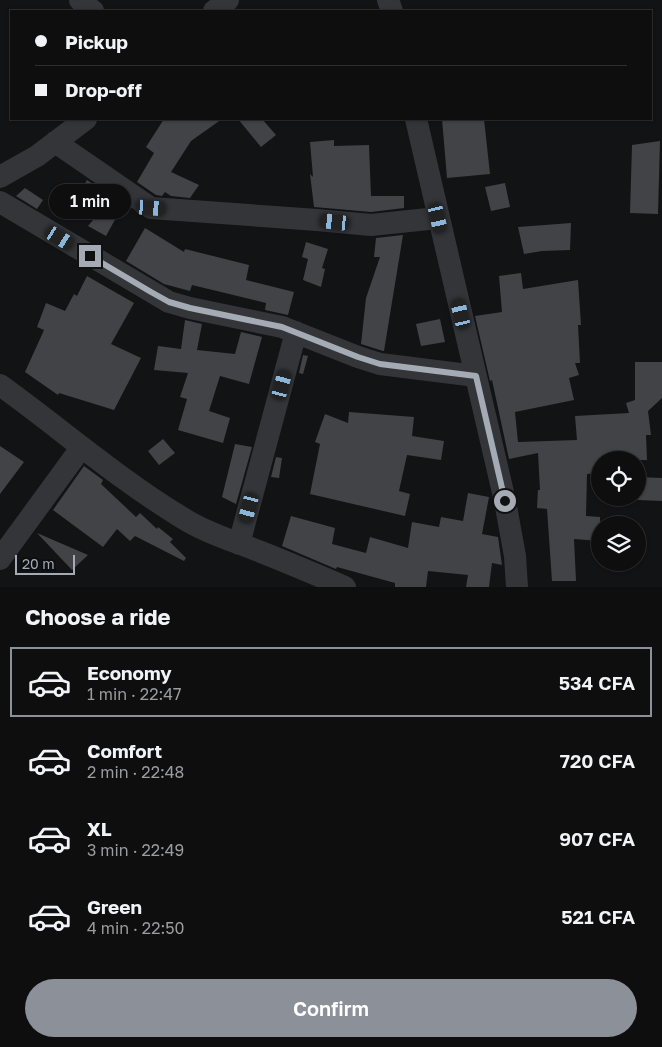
<!DOCTYPE html>
<meta charset="utf-8">
<style>
:root{--surface:#0e0e0f;--page:#171718;--text:#f1f3f6;--muted:#9b9c9e;--line:#2e2e2f;--accent:#8c9099}
body{margin:0;font-family:"Golos Text",sans-serif;background:var(--page);color:var(--text);height:100vh;display:flex;flex-direction:column;font-size:19px;white-space:nowrap}
*{box-sizing:border-box;margin:0}
p{font-size:16px;color:var(--muted)}
.icon{flex:none;width:28px;height:28px;fill:none;stroke:currentColor;stroke-width:2;stroke-linecap:round;stroke-linejoin:round}
.map{position:relative;height:587px;overflow:hidden}
.details{display:flex;flex-direction:column;background:var(--surface);flex:1}
.details>*{flex:none}
.top-card{position:absolute;left:10px;top:10px;width:642px;height:110px;border-radius:0px;box-shadow:0 1px 4px #0004,0 0 0 1px var(--line);display:grid;align-content:center;height:110px;padding:0 25px;background:var(--surface)}
.tools{position:absolute;left:591px;top:451px;display:grid;gap:10px}
.tools a{display:grid;place-items:center;width:55px;height:55px;border-radius:50%;background:var(--surface);box-shadow:0 1px 4px #0004,0 0 0 1px var(--line);font-size:25px}
.scale{position:absolute;left:15px;bottom:12px;width:60px;box-sizing:border-box;padding-left:5px;border:2px solid #a4abb4;border-top:0;font-size:14px;line-height:18px;white-space:nowrap;color:#a4abb4;-webkit-text-stroke:4px #0d0e0f;paint-order:stroke}
.end{position:absolute;width:22px;height:22px;margin:-11px;border:6px solid #a4abb4;background:#111;box-shadow:0 0 0 2px #111}
.from{border-radius:50%}
.bubble{position:absolute;height:35px;border-radius:18px;background:var(--surface);box-shadow:0 1px 4px #0004,0 0 0 1px var(--line);font-size:16px;font-weight:600;line-height:35px;text-align:center}
.car{position:absolute;width:15px;height:30px;margin:-15px -8px;border-radius:6px;box-shadow:0 0 4px 1px #0007;background:linear-gradient(#222 24%,#8ab4d8 0 40%,#222 0 76%,#8ab4d8 0 86%,#222 0)}
.top-card b{display:flex;align-items:center;gap:18px;height:48px;font-size:19px}
.top-card b+b{border-top:1px solid var(--line)}
.top-card i{width:12px;height:12px;background:var(--text)}
ul{padding:0;list-style:none}
li{display:flex;align-items:center;gap:15px;height:70px;margin:0 10px 8px;padding:0 15px;border:2px solid transparent;border-radius:0px}
li div{flex:1}
li b{display:block;font-size:19px}
li em{font-style:normal;font-weight:600}
li.active{border-color:var(--accent)}
li>.icon{width:45px;height:45px;stroke-width:1.5}
h2{padding:0 25px;font-size:22px;line-height:60px}
.button{display:flex;gap:10px;margin-top:auto;padding:10px 25px}
.button a{flex:1;height:58px;border-radius:30px;background:var(--accent);color:#fff;font-size:20px;font-weight:600;line-height:58px;text-align:center}
.map>svg:first-child{display:block}
.building{fill:#414347}
.lines{fill:none;stroke-linecap:round;stroke-linejoin:round}
.minor{stroke:#333539;stroke-width:22}
.route{stroke:#a4abb4;stroke-width:6}
</style>
<div class="map">
<svg width="662" height="587" viewBox="0 0 662 587">
<rect width="100%" height="100%" fill="#121314"/>
<path class="building" d="M164,119H222L191,141L171,172L199,185L190,198L171,196L165,192L162,196L156,195L137,182L154,153L146,147Z
M238,119H262L276,135L261,147Z
M442,119H484L490,174L447,178Z
M334,140V146L369,145L371,196H404V208L371,212L314,207L310,174L313,177L310,142Z
M660,141L658,214L630,213L632,145Z
M87,180L123,205L106,236L88,226L103,208L80,192Z
M505,183L510,207L491,211L485,187Z
M25,188L43,200L37,209L16,196Z
M571,223L570,250L542,251L524,254L518,227Z
M145,228L184,252L185,249L249,265L246,280L294,292L288,315L265,310L266,303L192,285L190,291L164,284L126,261Z
M403,235L384,351H383L361,344L366,298L380,257H374L376,238Z
M306,242L328,249L322,268L325,269L321,287L303,280L308,259L302,257Z
M521,273L523,289L578,280L581,325H578L580,363H575L579,375L569,378L574,400L515,412L518,442L577,440L575,416L629,413L626,403L635,400V362H662V398L648,411L651,435H646L647,460H600V473L587,474L586,516L600,517V541L574,539L576,581H552L547,509L537,508L538,490H540L538,453L509,459L492,380L490,381L475,316L502,312L499,276Z
M87,276L134,303L111,344L141,358L114,410L59,393L58,395L25,372L44,330L37,327L46,303L65,311L74,294L77,296Z
M440,319L445,342L421,346L416,324Z
M185,320L202,324L197,350L235,354L241,332L262,337L249,384L220,376L209,411L230,418L223,443L178,430L187,399L180,397L188,373L154,370L158,346L181,349Z
M303,355L308,356L303,374L299,373Z
M349,412L414,417L412,436L444,441L441,460L407,455L399,491L410,494L405,516L310,494L320,444L315,442L325,414L348,423Z
M163,439L175,453L159,465L148,451Z
M235,444L252,447L236,504L222,497Z
M0,446L24,462L0,494Z
M276,457L282,458L279,478L271,477Z
M84,466L103,480L101,484L136,517L140,513L157,529L158,527L173,539L170,542L186,558L184,561L135,536L130,541L117,529L103,547L53,510Z
M638,477L662,478V501L638,500Z
M468,493L489,497L482,534L498,537L502,565L492,563L489,587H466L468,575L428,571L426,587H395V583L337,567L336,569L282,546L291,516L335,528L332,544L366,553L370,537L408,548L412,522L439,527L441,517L463,521Z
M37,533L88,555L72,570Z"/>
<g class="lines">
<path class="minor" d="M80,0L93,11
M388,0L392,11
M214,11L228,0
M416,119L505,501L515,556L517,587
M55,142L151,208L317,220L371,225L438,218
M0,177L37,156L86,119
M0,202L169,302L190,308L282,327L358,357L380,364L476,376
M0,385C61,429 117,478 181,517C206,533 234,541 261,552C289,563 317,575 345,587
M239,544L296,332
M0,559L81,448"/>
</g>
<g class="lines">
<path class="route" d="M90,256L151,292L169,302L190,308L282,327L358,357L380,364L476,376L505,501"/>
</g>
</svg>
<div class="tools">
<a><svg class="icon" aria-label="locate" viewBox="0 0 24 24"><circle cx="12" cy="12" r="6"/><path d="M12 2v4M12 18v4M2 12h4M18 12h4"/></svg></a>
<a><svg class="icon" aria-label="layers" viewBox="0 0 24 24"><path d="M12 4l9 5-9 5-9-5zM3 14l9 5 9-5"/></svg></a>
</div>
<div class="scale">20 m</div>
<i class="end from" style="left:505px;top:501px"></i>
<i class="end" style="left:90px;top:256px"></i>
<div class="bubble" style="left:49px;top:184px;width:82px">1 min</div>
<i class="car" style="left:151px;top:208px;rotate:94deg"></i>
<i class="car" style="left:438px;top:218px;rotate:167deg"></i>
<i class="car" style="left:335px;top:222px;rotate:276deg"></i>
<i class="car" style="left:60px;top:238px;rotate:121deg"></i>
<i class="car" style="left:461px;top:314px;rotate:347deg"></i>
<i class="car" style="left:282px;top:385px;rotate:15deg"></i>
<i class="car" style="left:249px;top:508px;rotate:195deg"></i>
<div class="top-card">
<b><i class="from"></i>Pickup</b>
<b><i></i>Drop-off</b>
</div>
</div>
<section class="details">
<h2>Choose a ride</h2>
<ul>
<li class="active"><svg class="icon" aria-label="car" viewBox="0 0 24 24"><path d="M5 17H2v-5l4-1 3-4h7l3 4 3 1v5h-3M9 17h6M6 11h13"/><circle cx="7" cy="17" r="2"/><circle cx="17" cy="17" r="2"/></svg><div><b>Economy</b><p>1 min · 22:47</p></div><em>534 CFA</em></li>
<li><svg class="icon" aria-label="car" viewBox="0 0 24 24"><path d="M5 17H2v-5l4-1 3-4h7l3 4 3 1v5h-3M9 17h6M6 11h13"/><circle cx="7" cy="17" r="2"/><circle cx="17" cy="17" r="2"/></svg><div><b>Comfort</b><p>2 min · 22:48</p></div><em>720 CFA</em></li>
<li><svg class="icon" aria-label="car" viewBox="0 0 24 24"><path d="M5 17H2v-5l4-1 3-4h7l3 4 3 1v5h-3M9 17h6M6 11h13"/><circle cx="7" cy="17" r="2"/><circle cx="17" cy="17" r="2"/></svg><div><b>XL</b><p>3 min · 22:49</p></div><em>907 CFA</em></li>
<li><svg class="icon" aria-label="car" viewBox="0 0 24 24"><path d="M5 17H2v-5l4-1 3-4h7l3 4 3 1v5h-3M9 17h6M6 11h13"/><circle cx="7" cy="17" r="2"/><circle cx="17" cy="17" r="2"/></svg><div><b>Green</b><p>4 min · 22:50</p></div><em>521 CFA</em></li>
</ul>
<div class="button"><a>Confirm</a></div>
</section>
